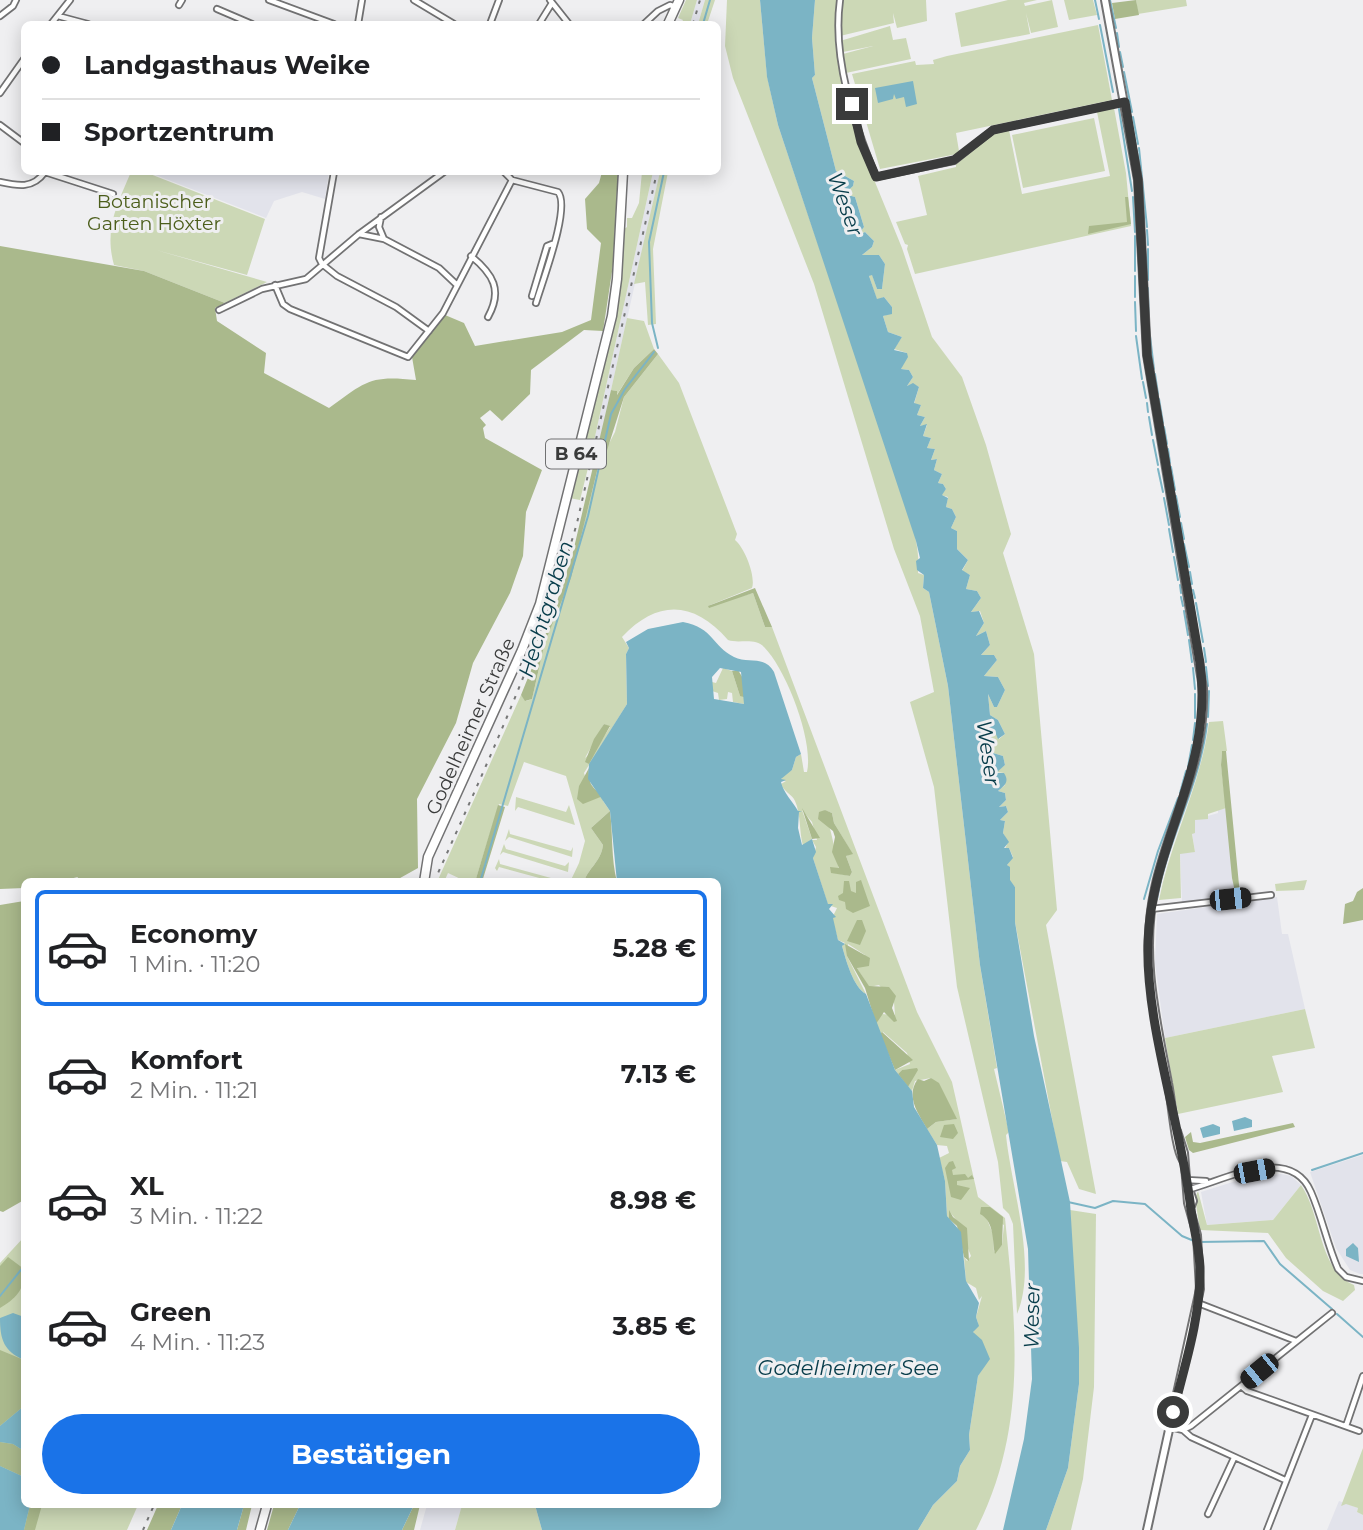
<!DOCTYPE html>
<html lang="de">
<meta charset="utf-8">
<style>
:root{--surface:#fff;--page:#f2f2f2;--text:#202124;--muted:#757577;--line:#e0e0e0;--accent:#1a73e8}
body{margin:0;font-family:Montserrat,sans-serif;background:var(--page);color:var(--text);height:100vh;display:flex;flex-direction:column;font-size:26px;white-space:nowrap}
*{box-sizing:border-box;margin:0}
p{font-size:23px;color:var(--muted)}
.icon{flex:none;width:38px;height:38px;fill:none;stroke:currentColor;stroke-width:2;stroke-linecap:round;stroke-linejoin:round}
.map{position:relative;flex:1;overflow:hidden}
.drawer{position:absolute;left:21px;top:878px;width:700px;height:630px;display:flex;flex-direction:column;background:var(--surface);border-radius:10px;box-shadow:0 4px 18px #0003}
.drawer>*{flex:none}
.banner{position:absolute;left:21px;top:21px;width:700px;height:154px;border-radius:10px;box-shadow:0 4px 18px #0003;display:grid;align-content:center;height:154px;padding:0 21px;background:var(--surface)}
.end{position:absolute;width:32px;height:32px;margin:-16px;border:9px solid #3a3b3b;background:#fff;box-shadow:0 0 0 4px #fff}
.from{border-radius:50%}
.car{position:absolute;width:21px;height:42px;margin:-21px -10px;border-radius:9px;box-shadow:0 0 5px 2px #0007;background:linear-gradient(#222 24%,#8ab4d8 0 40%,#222 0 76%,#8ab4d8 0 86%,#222 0)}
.banner b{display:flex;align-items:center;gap:24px;height:66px;font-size:26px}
.banner b+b{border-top:2px solid var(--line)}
.banner i{width:18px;height:18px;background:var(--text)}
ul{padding:12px 0 0;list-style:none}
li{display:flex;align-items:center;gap:21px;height:116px;margin:0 14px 10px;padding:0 7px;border:4px solid transparent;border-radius:10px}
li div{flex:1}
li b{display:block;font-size:26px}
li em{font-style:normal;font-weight:700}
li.selected{border-color:var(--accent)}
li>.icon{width:63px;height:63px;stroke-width:1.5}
.primary-button{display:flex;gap:14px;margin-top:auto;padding:14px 21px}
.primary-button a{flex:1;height:80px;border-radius:42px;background:var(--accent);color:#fff;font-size:28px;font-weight:700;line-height:80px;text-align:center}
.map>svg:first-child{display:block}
.built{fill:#e2e3eb}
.green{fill:#ccd8b6;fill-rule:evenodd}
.forest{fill:#aab98c}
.water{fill:#7bb4c5;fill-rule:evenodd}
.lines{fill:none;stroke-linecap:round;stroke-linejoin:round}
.stream{stroke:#7bb4c5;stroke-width:2}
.minor-casing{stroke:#727273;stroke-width:8}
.tertiary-casing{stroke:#727273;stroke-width:10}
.primary-casing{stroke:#727273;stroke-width:11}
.minor{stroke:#fff;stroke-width:4.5}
.tertiary{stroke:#fff;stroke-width:6}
.primary{stroke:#fff;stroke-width:8}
.rail{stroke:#767777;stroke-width:2;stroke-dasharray:3.5 7;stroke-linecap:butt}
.route{stroke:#3a3b3b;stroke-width:9}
.labels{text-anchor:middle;stroke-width:6;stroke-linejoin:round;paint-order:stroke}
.shield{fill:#efeff1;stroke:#707172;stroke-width:2}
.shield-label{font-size:18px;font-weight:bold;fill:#3a3b3b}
.park-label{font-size:19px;fill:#4c5e1b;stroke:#efeff1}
.street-label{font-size:19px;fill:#3a3b3b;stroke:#efeff1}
.water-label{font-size:21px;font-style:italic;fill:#073c4a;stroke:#efeff1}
</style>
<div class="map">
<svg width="1363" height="1530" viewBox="0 0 1363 1530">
<rect width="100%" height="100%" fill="#efeff1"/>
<path class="built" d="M697,0H705L698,24H690Z
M148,172H329L325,199L302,192L274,201L266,218Z
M653,172H660L594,466L589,464Z
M1226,808L1236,896L1182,903L1180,853L1195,852L1192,833L1194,820L1218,813V809Z
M1277,897L1282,934H1288L1305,1009L1165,1038L1155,963L1157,914Z
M1363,1155V1274H1360L1350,1270L1336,1248L1310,1172Z
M1281,1174L1291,1176L1301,1185L1273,1220L1207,1225L1201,1192L1236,1181Z
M1339,1501L1358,1508L1357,1512L1363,1515V1530H1327Z
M427,1505H462L455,1530H420Z"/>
<path class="green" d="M686,0H697L690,24H681L683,20L678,18Z
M705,0H715L707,24H698Z
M727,0H760L767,76L778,125C810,221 843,317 875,414C888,455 923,532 918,573L924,575L923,588L929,592L948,686L980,965L997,1068L994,1069L1009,1132L1006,1135C1011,1187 1038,1265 1017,1314L1013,1224L1009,1214L1003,1208L998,1162L957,987L934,787L910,702L934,692L920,616L894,549L814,284L733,78L725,46Z
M815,0H838L836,38L859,143L902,248L932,337L962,377L986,445L1011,534L1003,553L1034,654L1057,910L1046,925L1096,1194L1079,1189L1067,1162L1060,1161L1015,922V887L1010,881V868L1007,865L1013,857L1009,848L1005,849L1008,842L1003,833L1005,821L1000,820L1008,812L1006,806L999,807L1006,800L1005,793L998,791L1005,785L1004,773L996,772L1005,765L1003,756L993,753L991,734L995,732L999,739L1005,734L998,720L990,715L988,694L994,707H997L1005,690L998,677L984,676L997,660L994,655H981L990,645L986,631L976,636L984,623L980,611L971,612L981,598L977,591L966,589L970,575L962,571L968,560L957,549V531L951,528L956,517L952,509L946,507L948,497L941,495L946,489L943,484L938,483L942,474L934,470L937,459L931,460L935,449L927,448L931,438L923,436L927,425L920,426L925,417L917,415L921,405L914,404L919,387L913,384L907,386L913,377L909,370L901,369L907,353L894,349L902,337L888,332L883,316L892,313V307L884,297L877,300L869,276L872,274L877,289H882L885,264L879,255H862L872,247L874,241L865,232L857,236L864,227L855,197L843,194L853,186L854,181L836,171L812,78L815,75L812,38Z
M842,0H926L927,21L897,28L893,13L894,23L840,36Z
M1008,0H1037L1024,3L1025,6L1052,0L1058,27L1031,33L1026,13L1030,34L961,47L955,13Z
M1064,0H1093L1097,15L1069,20Z
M1136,0H1186L1187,6L1138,14Z
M1098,25L1112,100L956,133L959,151L957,154L880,169L852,74L915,61L916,65L934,64L933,60L947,56Z
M890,26L893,40L906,38L911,59L846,73L843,54L873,46L843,52L840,41Z
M1114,108L1126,173L1131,226L915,274L907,249L908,245L905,244L896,222L927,215L918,176L956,167V164L995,133L1009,130L1022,194L1110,176L1097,112Z
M1094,118L1105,171L1023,188L1012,135Z
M131,172H145L265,219L247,275L156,250L267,282L225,303L144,271L114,265C104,229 117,205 131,172Z
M642,172H653L589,464L580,500L569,498C593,409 619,321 624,229L627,227V218H632L639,203Z
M660,172H668L653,249L656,324L648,325L645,282L634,284Z
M627,318L644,321L654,349L634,368L616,396L617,391L611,390Z
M658,354L679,383L737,534L735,540C745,548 756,577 752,588L708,606L753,593L765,627H772L917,1012L952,1082L978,1197L1005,1218C1016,1328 1028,1428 976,1530H918L933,1505L957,1481L960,1466L970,1450L969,1435L978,1376L987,1361L973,1332L978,1323L976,1317L982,1296L979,1300L976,1288L966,1282L964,1257L967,1261L971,1256L965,1241L967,1233L949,1211V1219L947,1216L945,1181L939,1158L949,1153L947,1146L937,1145L927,1129L936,1122L956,1119L931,1078L915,1081L912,1091L908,1087L917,1069L902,1070L898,1074L895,1070L910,1064L907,1053L883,1032L880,1034L876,1024L881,1014L895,1015L894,1002L879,985L869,987L857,968L865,955L848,944L847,956L866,994C853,987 846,960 842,946L845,943L838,940L832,918L837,908L828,905L813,858L816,847L812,840H817L812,822L802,810L812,839L803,846C799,831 801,814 795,801C792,794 784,792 781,784L786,781L781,780L782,776L792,770L796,757L801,754L804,772H807C814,741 786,669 764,647C755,637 739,644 728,640C694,601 658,599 622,637L629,648L626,654L627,704L584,773L592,799L603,796V801L610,811L591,828L603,845C601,862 588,868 584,882H570L579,863L585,841L566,776L524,762L508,806L499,804L475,882H467L448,873L444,882H437L521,695L526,701L532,699L545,642L580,539L599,463L615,432L624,397ZM604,724L610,727L598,746L585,758ZM824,810L832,813L834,823L852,853L846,856L852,872L850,876L831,872L839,869C834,848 832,831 824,810ZM986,1217L1004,1225L1002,1245L994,1252L993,1234Z
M723,668L732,671L740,696L745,695L744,704L733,702L732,693L728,692L727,699L719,700L718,693L712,691V682L716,683Z
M1223,721L1227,751H1222L1221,765L1226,808L1208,814V819L1195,820V833L1192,834L1195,852L1180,854L1181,898L1159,900C1171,839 1201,785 1209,722Z
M516,797L566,812L569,805L575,825L518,807L515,811Z
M509,829L510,834L571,851L573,847L572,857L509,837L505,841Z
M504,844L506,849L565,866L569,862L568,872L503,852L500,855Z
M499,859L500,864L562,881L565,878V882H554L499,867L497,871L495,868Z
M1307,880L1304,890L1276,891L1275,884Z
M1305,1009L1315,1048L1272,1056L1283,1092L1178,1114L1165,1038Z
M1301,1185C1322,1215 1318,1270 1354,1285L1355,1290L1343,1301L1323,1291L1286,1258L1268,1233L1200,1230L1195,1198L1198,1191L1207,1225L1273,1220Z
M1070,1210L1096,1214L1094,1387L1083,1479L1071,1530H1046L1068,1468L1079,1384Z
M24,1237V1505H138L127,1530H0V1263Z
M1363,1448V1515L1357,1512L1358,1508L1346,1504L1341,1506Z
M462,1505H535L542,1530H455Z"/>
<path class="forest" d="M1136,0L1139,15L1115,19L1112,3Z
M602,172H618L613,265L603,331L584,330L531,370L530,394L502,421L490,410L480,418L486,425L483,428L485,438L542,470L526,512L523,556L510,593L473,663L456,723L417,799L418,868L393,882H75L78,877L56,882H24V888L0,889V246L144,271L225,303L215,308L217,321L266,353L264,373L329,408C366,381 370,375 416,380L412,357L445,315L464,323L475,346L562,332L591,320L601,243L587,229L585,199L599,183Z
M1125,197H1128L1131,224L1088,234L1089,226L1127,222Z
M654,349L658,354L624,397L603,463H599L571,578L545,642L532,699L525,701L521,695L550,623L573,552L611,390L617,391V395L634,368Z
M755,588L772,627H765L753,593L709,608L708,606Z
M738,670L744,680V697L740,696L732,671Z
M604,724L610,726L589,764L585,762L594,739Z
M1222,751H1226L1240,895L1236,896L1232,878L1221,765Z
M589,768C588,783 591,787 603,796L583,804L577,799L579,786Z
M498,805L505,807L482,882H475Z
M802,808L820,838L812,839Z
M825,810L832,813L834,823L853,854L846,856L852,872L850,876L831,873L830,867L839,868L832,852L835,837L833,831L818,819L819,812Z
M610,811C613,835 611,859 617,882H584C588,868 601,862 603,845L591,828Z
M861,880L870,906L853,913L846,909L845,902L839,900L838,896L843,893L844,881H849L851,891L856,893V882Z
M1363,888V920L1343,924L1345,904L1353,901L1357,892Z
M24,901V1200L3,1212L0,1211V905Z
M857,920H862L866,931L860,945L847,941Z
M845,944L870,958L869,966L857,968L869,986L889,987L896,996L892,1008L897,1021L894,1022L884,1012L876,1024L865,988L847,956Z
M882,1032L913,1060L895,1070L880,1034Z
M917,1068L918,1070L908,1087L898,1074L902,1070Z
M931,1078L939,1083L957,1119L936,1122L927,1129C918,1113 905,1096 918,1079L924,1081Z
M1293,1123L1295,1127L1193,1153L1189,1150L1185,1137L1191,1132L1193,1142L1200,1143Z
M954,1124L958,1133L953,1139L940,1137L944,1125Z
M953,1161L956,1168L952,1170L953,1175L965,1174L968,1178L972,1175L974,1179L957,1181V1185L970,1188L961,1200L951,1197L945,1168L949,1162Z
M981,1207H990L1003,1217L1002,1245L995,1254C992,1241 995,1222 980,1214Z
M949,1210L953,1217L967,1228L969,1261L964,1257L957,1226L949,1219Z
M8,1257L24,1269C25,1289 17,1298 0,1308V1266Z
M0,1350L24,1360V1406L0,1426Z
M0,1442L13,1444L24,1451V1477L0,1466Z
M30,1505H42L35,1530H24Z
M158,1505H182L171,1530H147Z
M244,1505H252L246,1530H237Z
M274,1505H300L288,1530H267Z
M414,1505H420L414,1530H402Z"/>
<path class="water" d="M760,0H815L812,38L815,75L812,78L836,171L854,181L853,186L844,194L855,197L864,227L857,236L865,232L874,241L872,247L862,255H879L885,264L882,289H877L872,275L869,276L877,299L884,297L892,307V314L883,316L888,332L902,337L894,350L907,353L908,357L901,369L909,370L913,377L907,386L913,383L919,387L914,403L921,405L917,415L925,417L920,426L927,424L923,436L931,438L927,448L935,449L931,460L937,459L934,470L942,474L938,483L943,484L946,489L942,495L948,498L946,507L952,509L956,517L951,528L957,531V549L968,560L962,570L970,575L966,589L977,591L981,598L971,612L979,611L984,623L976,636L986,631L990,645L981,655H994L997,660L984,676L998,677L1005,690L997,707H994L988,694L990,715L998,720L1005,734L998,739L995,732L991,734L993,753L1003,756L1005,765L996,773H1004C1010,782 1004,786 998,791L1005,793L1006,800L999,807L1006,806L1008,812L1000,820L1005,821L1003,833L1009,842L1004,848H1009L1013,858L1007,865L1010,867V880L1015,887V922L1034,1036L1070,1202L1079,1348V1384L1068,1468L1046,1530H1003L1024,1439L1032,1379L1028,1249L980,965L948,686L929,592L923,588L924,575L917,570L916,561L920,558L916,541L778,125L767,77Z
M913,81L917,104L906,107L904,97L896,99L894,94L893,99L878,103L875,88Z
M683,622C714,628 712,646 734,657C748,664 765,655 774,672L801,754L796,757L792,770L781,779L786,780L781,782C783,792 793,802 798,811H802L799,812L798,828L802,845L812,839L816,852L813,858L828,904H833L829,909L836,917L833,918L838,940L845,944L842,946C846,960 853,987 866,994L895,1070L912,1091L914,1107L937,1145L945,1181L947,1216L961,1232L966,1281L979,1303L976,1317L979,1326L973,1332L982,1340L990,1359L978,1376L969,1435L970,1450L960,1466L957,1481L933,1505L918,1530H542L535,1505H718V882H617L610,811L588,779L589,764L627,704L626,654L629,648L626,642L648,629ZM720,668L741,672L744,704L714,699L712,677Z
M1245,1117L1252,1120V1127L1234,1131L1232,1121Z
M1213,1124L1220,1127V1134L1203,1138L1200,1128Z
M1353,1243L1358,1248L1359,1262L1346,1256V1249Z
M13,1313L24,1317V1360C4,1351 0,1340 0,1318Z
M24,1406V1451L13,1444L0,1442V1426Z
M0,1466L24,1477V1505H30L24,1530H0Z
M182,1505H244L237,1530H171Z
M300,1505H414L402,1530H288Z"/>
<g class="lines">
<path class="stream" d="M1095,0L1099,19
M1110,0L1116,28
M703,24L710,0
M1100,25L1113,92
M1117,33L1119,47
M1120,52L1123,67
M1124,72L1132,112
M1119,109L1132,191
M1133,117L1138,144
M1139,148L1147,227
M1133,197L1135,232
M1147,230L1148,245
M1135,236V271
M1148,249V280
M1148,288L1149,329
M1135,297V276
M1135,302L1136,331
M1136,336L1142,379
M1150,336L1154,369
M658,348L652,323L649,242L664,172
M1155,374L1158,394
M1143,382L1146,398
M1159,399L1163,423
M1147,403L1148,412
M1149,417L1152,435
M1164,427L1167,444
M1153,440L1158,465
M1168,449L1170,463
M1171,467L1175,490
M1158,469L1163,492
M1176,496L1180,517
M1164,498L1169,525
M1181,523L1184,539
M1169,529L1173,552
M1184,544L1189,567
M1174,557L1178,580
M1190,572L1192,584
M1180,585L1181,593
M1193,590L1195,598
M1181,597L1183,606
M1196,603L1203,642
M1184,611L1188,635
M1189,640L1192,662
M1204,648L1206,662
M1206,667L1208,686
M1193,668L1195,689
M1208,717L1209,691
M1195,718V694
M1193,740L1195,723
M1188,767L1192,745
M1180,793L1186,771
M480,882L588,516L611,414L625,389L654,352
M1144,899L1158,851L1178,798
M1157,899C1168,838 1200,785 1207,724
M1312,1170L1363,1153
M1068,1202L1095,1208L1113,1201L1145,1204L1182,1236L1194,1241
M1199,1242L1264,1241L1280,1264L1332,1309
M0,1296L24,1266
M1337,1314L1363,1337"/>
<defs>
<path id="minor" d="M269,0L334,24
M414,0L454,24
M550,0L569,24
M840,0C832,59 854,123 876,177L954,161L993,130L1124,102
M179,5L182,0
M217,9L252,24
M0,16L13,6L16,0
M58,16L88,24
M51,24L70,0
M358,24L362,0
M490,24L499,0
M539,24L552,3
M644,24L658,11L670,5L676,7
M0,93L24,59
M0,125L24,143
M45,172L113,194
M504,172L512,180L558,192C571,207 542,282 536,303
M0,182C18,186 33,189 45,172
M381,217L379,227L384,239L439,268L457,285
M359,234L384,239
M471,256C493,274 503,290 488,317
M322,264L337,276L396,307L429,331
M322,264L319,258L334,172
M275,285L283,304L290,309L408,357L443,313L512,180
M532,296L547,246L552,244
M219,310L262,289L306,279L359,234L444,172
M1151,909L1271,895
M1187,1180L1206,1181
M1190,1189C1225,1180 1290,1144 1311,1192C1322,1217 1327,1244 1338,1269L1346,1277L1363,1281
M1198,1303L1296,1341
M1241,1386L1247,1391L1359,1431
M1346,1426L1363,1376
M1170,1427L1183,1430L1191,1426L1332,1313
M1183,1430L1191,1437L1285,1480
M1208,1514L1234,1458
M1267,1530L1312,1415"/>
<path id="tertiary" d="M1105,0L1138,180L1147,355L1203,688C1206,764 1170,818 1155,888C1140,954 1156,1018 1168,1083C1172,1101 1175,1149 1183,1160
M1187,1183L1193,1201L1191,1206
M1147,1530L1200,1289L1197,1235L1188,1203L1184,1153L1177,1131"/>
<path id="primary" d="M668,24L679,0
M424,882L428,857L522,650L540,604L612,316L617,279L623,172
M260,1530L267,1505"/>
</defs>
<use href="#minor" class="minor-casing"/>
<use href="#tertiary" class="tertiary-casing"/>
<use href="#primary" class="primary-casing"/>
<use href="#minor" class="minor"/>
<use href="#tertiary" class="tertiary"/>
<use href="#primary" class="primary"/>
<path class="rail" d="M693,24L700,0
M434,882C487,764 541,648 577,523L657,172
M143,1530L154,1505"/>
</g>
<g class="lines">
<path class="route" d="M852,104L861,142L876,177L954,160L993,130L1125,102L1138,180L1147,355L1200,663C1214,772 1152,839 1148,941C1145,1025 1182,1127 1191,1210C1194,1229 1199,1248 1200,1267C1201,1316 1185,1365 1173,1412"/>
</g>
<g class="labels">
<rect class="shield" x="546" y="439.5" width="60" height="29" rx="5"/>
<g class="shield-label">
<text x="576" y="460">B 64</text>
</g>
<g class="park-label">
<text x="154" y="208">Botanischer<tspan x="154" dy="22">Garten Höxter</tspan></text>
</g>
<g class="street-label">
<text transform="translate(470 726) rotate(-66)" y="7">Godelheimer Straße</text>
</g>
<g class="water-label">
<text transform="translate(845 204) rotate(70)" y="7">Weser</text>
<text transform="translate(546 609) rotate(-73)" y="7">Hechtgraben</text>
<text transform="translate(988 753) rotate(82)" y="7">Weser</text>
<text transform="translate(1032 1316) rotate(-89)" y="7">Weser</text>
<text x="848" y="1375">Godelheimer See</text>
</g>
</g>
</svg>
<i class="end from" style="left:1173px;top:1412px"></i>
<i class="end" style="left:852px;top:104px"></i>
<i class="car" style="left:1230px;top:899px;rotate:84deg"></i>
<i class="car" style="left:1254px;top:1171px;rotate:79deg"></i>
<i class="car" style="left:1259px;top:1371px;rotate:231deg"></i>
<div class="banner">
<b><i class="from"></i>Landgasthaus Weike</b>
<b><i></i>Sportzentrum</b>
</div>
<section class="drawer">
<ul>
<li class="selected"><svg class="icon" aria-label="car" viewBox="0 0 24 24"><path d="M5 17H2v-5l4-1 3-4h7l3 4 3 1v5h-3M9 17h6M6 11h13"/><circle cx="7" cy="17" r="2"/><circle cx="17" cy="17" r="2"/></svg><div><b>Economy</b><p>1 Min. · 11:20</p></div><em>5.28 €</em></li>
<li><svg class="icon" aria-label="car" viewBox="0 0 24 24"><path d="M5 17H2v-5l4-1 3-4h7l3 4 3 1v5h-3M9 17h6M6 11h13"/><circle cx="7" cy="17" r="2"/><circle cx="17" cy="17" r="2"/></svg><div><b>Komfort</b><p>2 Min. · 11:21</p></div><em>7.13 €</em></li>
<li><svg class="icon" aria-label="car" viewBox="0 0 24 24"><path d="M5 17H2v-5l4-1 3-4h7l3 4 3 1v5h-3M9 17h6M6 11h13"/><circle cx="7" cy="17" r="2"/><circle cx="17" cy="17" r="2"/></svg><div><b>XL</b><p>3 Min. · 11:22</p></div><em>8.98 €</em></li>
<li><svg class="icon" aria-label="car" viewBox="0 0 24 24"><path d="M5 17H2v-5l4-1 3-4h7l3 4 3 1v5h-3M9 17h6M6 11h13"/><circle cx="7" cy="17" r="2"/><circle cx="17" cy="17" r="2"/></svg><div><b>Green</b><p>4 Min. · 11:23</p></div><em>3.85 €</em></li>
</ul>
<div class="primary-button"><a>Bestätigen</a></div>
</section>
</div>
